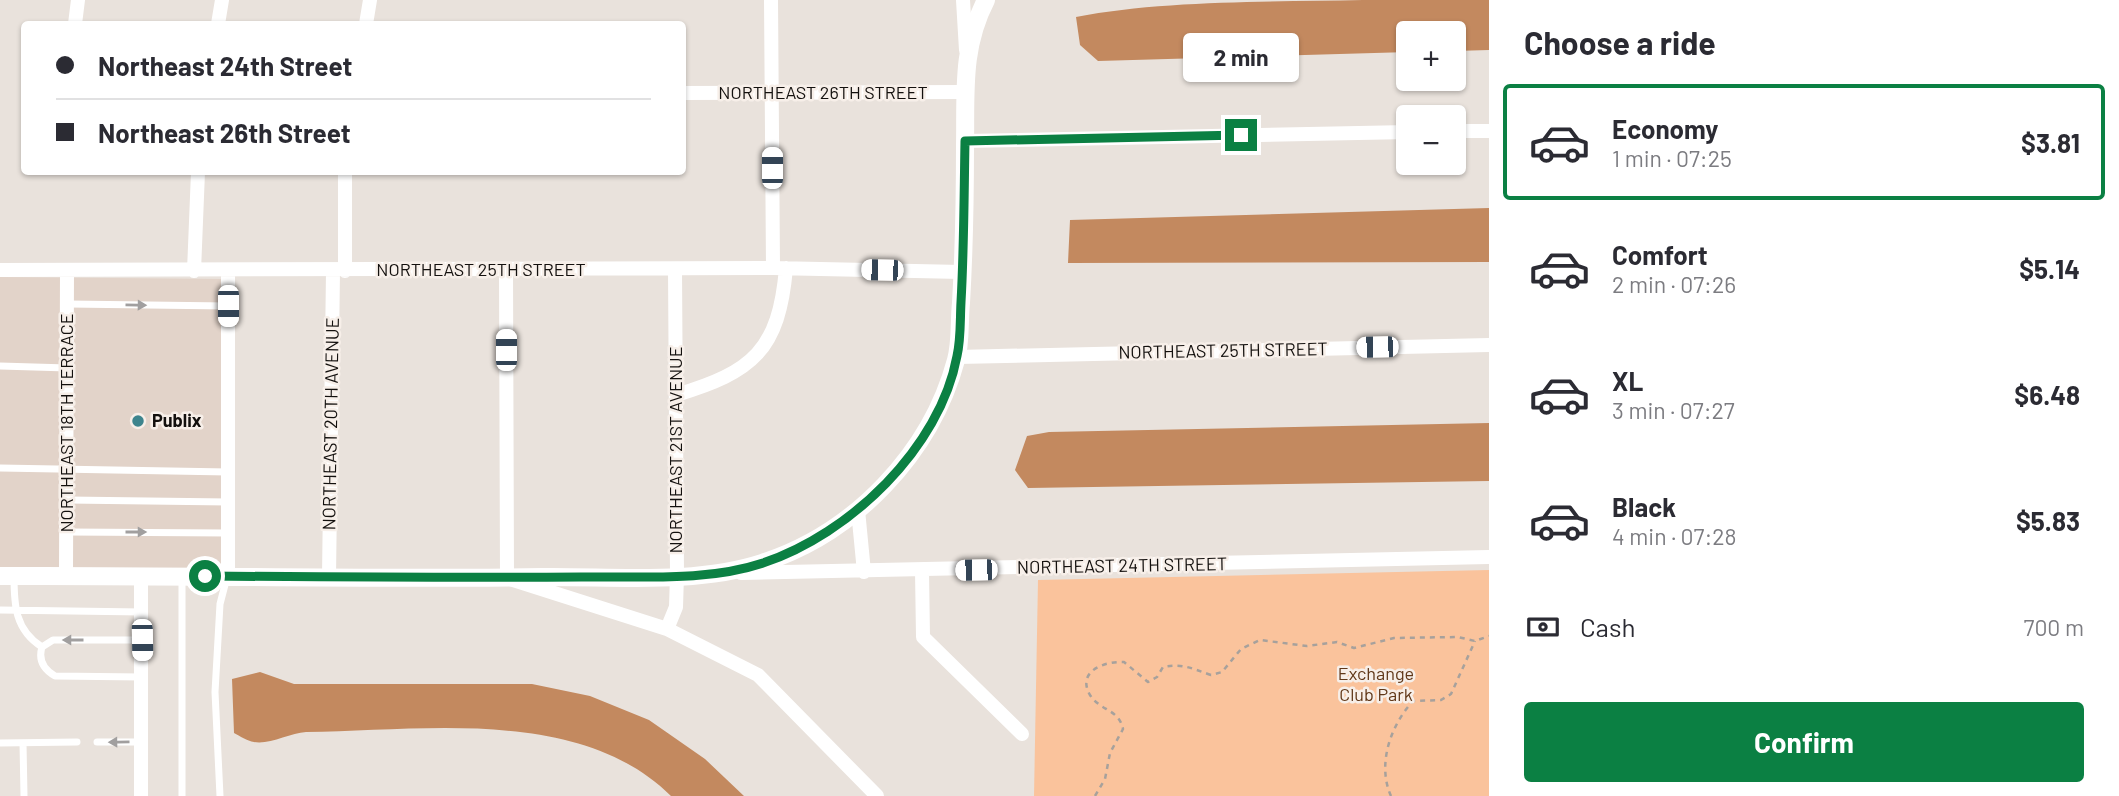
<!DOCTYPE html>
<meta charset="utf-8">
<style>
:root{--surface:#fff;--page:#f7f7f7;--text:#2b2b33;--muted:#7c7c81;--line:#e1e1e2;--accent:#0b8043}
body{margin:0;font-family:Barlow,sans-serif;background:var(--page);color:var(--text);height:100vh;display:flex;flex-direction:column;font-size:26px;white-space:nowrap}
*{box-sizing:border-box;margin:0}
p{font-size:23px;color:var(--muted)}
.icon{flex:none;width:38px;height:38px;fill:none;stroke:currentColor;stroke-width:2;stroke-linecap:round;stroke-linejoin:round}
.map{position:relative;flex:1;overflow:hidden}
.panel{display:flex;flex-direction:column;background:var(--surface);width:630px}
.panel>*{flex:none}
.top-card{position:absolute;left:21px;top:21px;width:665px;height:154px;border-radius:7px;box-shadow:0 2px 5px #0004;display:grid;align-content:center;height:154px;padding:0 35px;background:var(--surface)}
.controls{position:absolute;left:1396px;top:21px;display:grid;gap:14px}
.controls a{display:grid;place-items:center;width:70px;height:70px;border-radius:7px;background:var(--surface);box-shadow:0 2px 5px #0004;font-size:35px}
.end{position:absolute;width:32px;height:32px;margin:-16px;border:9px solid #0b8043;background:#fff;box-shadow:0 0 0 4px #fff}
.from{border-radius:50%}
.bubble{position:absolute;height:49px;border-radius:7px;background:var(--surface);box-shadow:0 2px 5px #0004;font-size:23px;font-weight:700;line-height:49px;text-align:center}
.car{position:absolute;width:21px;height:42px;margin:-21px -10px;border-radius:9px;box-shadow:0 0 5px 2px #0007;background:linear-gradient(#fff 24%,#345 0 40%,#fff 0 76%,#345 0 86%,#fff 0)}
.top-card b{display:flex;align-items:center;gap:24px;height:66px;font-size:26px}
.top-card b+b{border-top:2px solid var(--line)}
.top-card i{width:18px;height:18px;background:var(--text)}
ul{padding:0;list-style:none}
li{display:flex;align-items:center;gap:21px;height:116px;margin:0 14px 10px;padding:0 21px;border:4px solid transparent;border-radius:7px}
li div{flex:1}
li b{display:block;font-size:26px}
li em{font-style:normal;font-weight:700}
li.current{border-color:var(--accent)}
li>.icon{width:63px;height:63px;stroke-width:1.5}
h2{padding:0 35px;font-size:32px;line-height:84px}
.pay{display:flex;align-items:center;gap:18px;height:77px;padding:0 35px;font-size:26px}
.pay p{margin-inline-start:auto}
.button{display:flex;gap:14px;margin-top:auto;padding:14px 35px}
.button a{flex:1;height:80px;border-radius:7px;background:var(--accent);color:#fff;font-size:28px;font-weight:700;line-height:80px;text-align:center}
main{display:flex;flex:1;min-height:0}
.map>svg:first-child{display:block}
.built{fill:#e2d3c9}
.green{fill:#fac39c}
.water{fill:#c3895f}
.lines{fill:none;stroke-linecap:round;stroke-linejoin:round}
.path{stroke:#a7a19c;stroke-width:2.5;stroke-dasharray:5 5;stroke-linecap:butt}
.service{stroke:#fff;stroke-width:7}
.minor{stroke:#fff;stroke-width:14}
.tertiary{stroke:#fff;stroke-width:18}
.oneway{fill:#a19f9f}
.route{stroke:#0b8043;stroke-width:9}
.poi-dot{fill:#3d848d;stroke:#f7efe9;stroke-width:2.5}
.labels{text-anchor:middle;stroke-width:5;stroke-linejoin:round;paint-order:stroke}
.street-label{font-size:18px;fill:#13100e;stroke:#f7efe9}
.poi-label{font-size:18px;font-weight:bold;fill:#13100e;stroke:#f7efe9;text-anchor:start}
.park-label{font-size:18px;fill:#613819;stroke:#f7efe9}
</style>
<main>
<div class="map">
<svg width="1489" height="796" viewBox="0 0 1489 796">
<rect width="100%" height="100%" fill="#e9e2dc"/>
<path class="built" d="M0,277L224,279V572L0,568Z"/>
<path class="green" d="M1489,570V796H1034L1038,580Z"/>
<path class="water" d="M1363,0H1489V50L1454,51V33H1409V52L1098,61L1080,45L1076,17C1162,0 1273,2 1363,0Z
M1489,208V262L1068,263L1070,220Z
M1489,423V481L1028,488L1015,470L1027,436L1049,432Z
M260,672L294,684H532L590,696L649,720L705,759L744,796H671C580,706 423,731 306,732C290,733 269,745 254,742C247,741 240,736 234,733L232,679Z"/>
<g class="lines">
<path class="path" d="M1095,796L1105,779L1110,753L1123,729C1119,709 1100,711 1090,695C1076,671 1105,661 1124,662L1148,682L1157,677L1163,667C1183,663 1193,669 1211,675L1222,672L1241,649L1260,640L1307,646L1337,642L1354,648L1394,638L1458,637L1475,641L1489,636
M1391,796C1377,765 1390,726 1413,701L1441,700L1451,694L1475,641"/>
<path class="service" d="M68,304L228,306
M0,366L68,368
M0,468L228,472
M68,500L228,502
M67,532L228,533
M14,576C14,605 15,630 42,647
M0,610L142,612
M141,640H53L42,647C38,660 43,669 55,676L141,677
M97,742H141
M0,743L77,742
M23,743L24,796
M182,796V576
M220,796L215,692L220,604L227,577"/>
<path class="minor" d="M771,0L773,268
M963,0L966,50
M75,24L78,0
M218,24L222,0
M366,24L370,0
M682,93L963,92
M1454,131H1489
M965,141L1409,132
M506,269L507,578L667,629L758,675L877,796
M0,270L773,268L962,272
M194,271L198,172
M228,271V577
M345,271V172
M957,357L1489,345
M676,395C753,372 779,350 786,268
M858,510L864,572
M922,571L923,637L1022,734
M741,573L1489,557
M66,576L67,270
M329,577L333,271
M667,629L676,607L677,575L675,270
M141,796V576"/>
<path class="tertiary" d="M0,576C181,575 362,580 542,577C614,576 694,585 762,563C855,533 931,453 956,360C961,342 959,321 961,303C964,251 965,198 965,146C966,94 961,48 986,0"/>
</g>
<defs><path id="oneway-solid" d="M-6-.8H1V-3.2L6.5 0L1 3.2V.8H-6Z" transform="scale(1.75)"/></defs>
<g class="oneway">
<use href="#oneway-solid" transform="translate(136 305) rotate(1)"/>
<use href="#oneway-solid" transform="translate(136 532)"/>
<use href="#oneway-solid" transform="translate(73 640) rotate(-180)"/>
<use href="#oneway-solid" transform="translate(119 742) rotate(179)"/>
</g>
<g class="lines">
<path class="route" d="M205,576C331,577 456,578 581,577C641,576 706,582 763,563C850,534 940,448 957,356C961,339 960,320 961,302C964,249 964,195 965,141L1241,135"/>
</g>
<circle class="poi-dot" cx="138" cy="421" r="7"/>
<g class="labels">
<g class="street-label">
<text x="823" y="99">NORTHEAST 26TH STREET</text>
<text x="481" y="276">NORTHEAST 25TH STREET</text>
<text transform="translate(1223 351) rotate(-1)" y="6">NORTHEAST 25TH STREET</text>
<text transform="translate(67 423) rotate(-90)" y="6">NORTHEAST 18TH TERRACE</text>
<text transform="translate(331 424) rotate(-89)" y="6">NORTHEAST 20TH AVENUE</text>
<text transform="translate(676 450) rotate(-90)" y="6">NORTHEAST 21ST AVENUE</text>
<text transform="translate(1122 566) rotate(-1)" y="6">NORTHEAST 24TH STREET</text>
</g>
<g class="poi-label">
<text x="152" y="427">Publix</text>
</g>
<g class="park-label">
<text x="1376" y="680">Exchange<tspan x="1376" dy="21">Club Park</tspan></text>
</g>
</g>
</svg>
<div class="controls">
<a>+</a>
<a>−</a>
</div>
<i class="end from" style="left:205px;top:576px"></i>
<i class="end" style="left:1241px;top:135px"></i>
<div class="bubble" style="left:1183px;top:33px;width:116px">2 min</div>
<i class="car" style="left:772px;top:168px;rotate:0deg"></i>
<i class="car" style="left:882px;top:270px;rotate:271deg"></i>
<i class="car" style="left:228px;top:306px;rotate:180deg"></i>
<i class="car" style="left:1377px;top:347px;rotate:269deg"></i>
<i class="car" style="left:506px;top:350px;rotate:0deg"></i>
<i class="car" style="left:976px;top:570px;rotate:269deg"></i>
<i class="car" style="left:142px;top:640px;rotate:179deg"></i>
<div class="top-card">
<b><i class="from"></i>Northeast 24th Street</b>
<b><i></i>Northeast 26th Street</b>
</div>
</div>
<section class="panel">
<h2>Choose a ride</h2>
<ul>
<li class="current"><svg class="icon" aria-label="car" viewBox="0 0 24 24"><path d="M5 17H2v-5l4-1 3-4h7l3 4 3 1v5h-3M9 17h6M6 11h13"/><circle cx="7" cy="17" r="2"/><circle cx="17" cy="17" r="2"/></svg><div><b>Economy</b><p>1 min · 07:25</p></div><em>$3.81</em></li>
<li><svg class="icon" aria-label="car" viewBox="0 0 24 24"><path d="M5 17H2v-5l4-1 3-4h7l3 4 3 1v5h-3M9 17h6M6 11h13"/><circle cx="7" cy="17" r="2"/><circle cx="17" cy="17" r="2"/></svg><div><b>Comfort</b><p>2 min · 07:26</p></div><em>$5.14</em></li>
<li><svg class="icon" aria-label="car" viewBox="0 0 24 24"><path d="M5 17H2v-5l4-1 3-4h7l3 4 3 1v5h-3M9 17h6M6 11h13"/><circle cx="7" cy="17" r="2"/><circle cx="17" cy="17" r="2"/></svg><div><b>XL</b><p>3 min · 07:27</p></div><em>$6.48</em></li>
<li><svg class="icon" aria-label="car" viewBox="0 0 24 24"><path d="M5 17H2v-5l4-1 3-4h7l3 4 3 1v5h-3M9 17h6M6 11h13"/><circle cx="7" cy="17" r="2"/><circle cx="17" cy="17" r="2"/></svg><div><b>Black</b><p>4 min · 07:28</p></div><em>$5.83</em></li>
</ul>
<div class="pay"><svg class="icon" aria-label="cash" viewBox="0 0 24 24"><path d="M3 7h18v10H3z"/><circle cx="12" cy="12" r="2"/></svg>Cash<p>700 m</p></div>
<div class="button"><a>Confirm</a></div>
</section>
</main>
